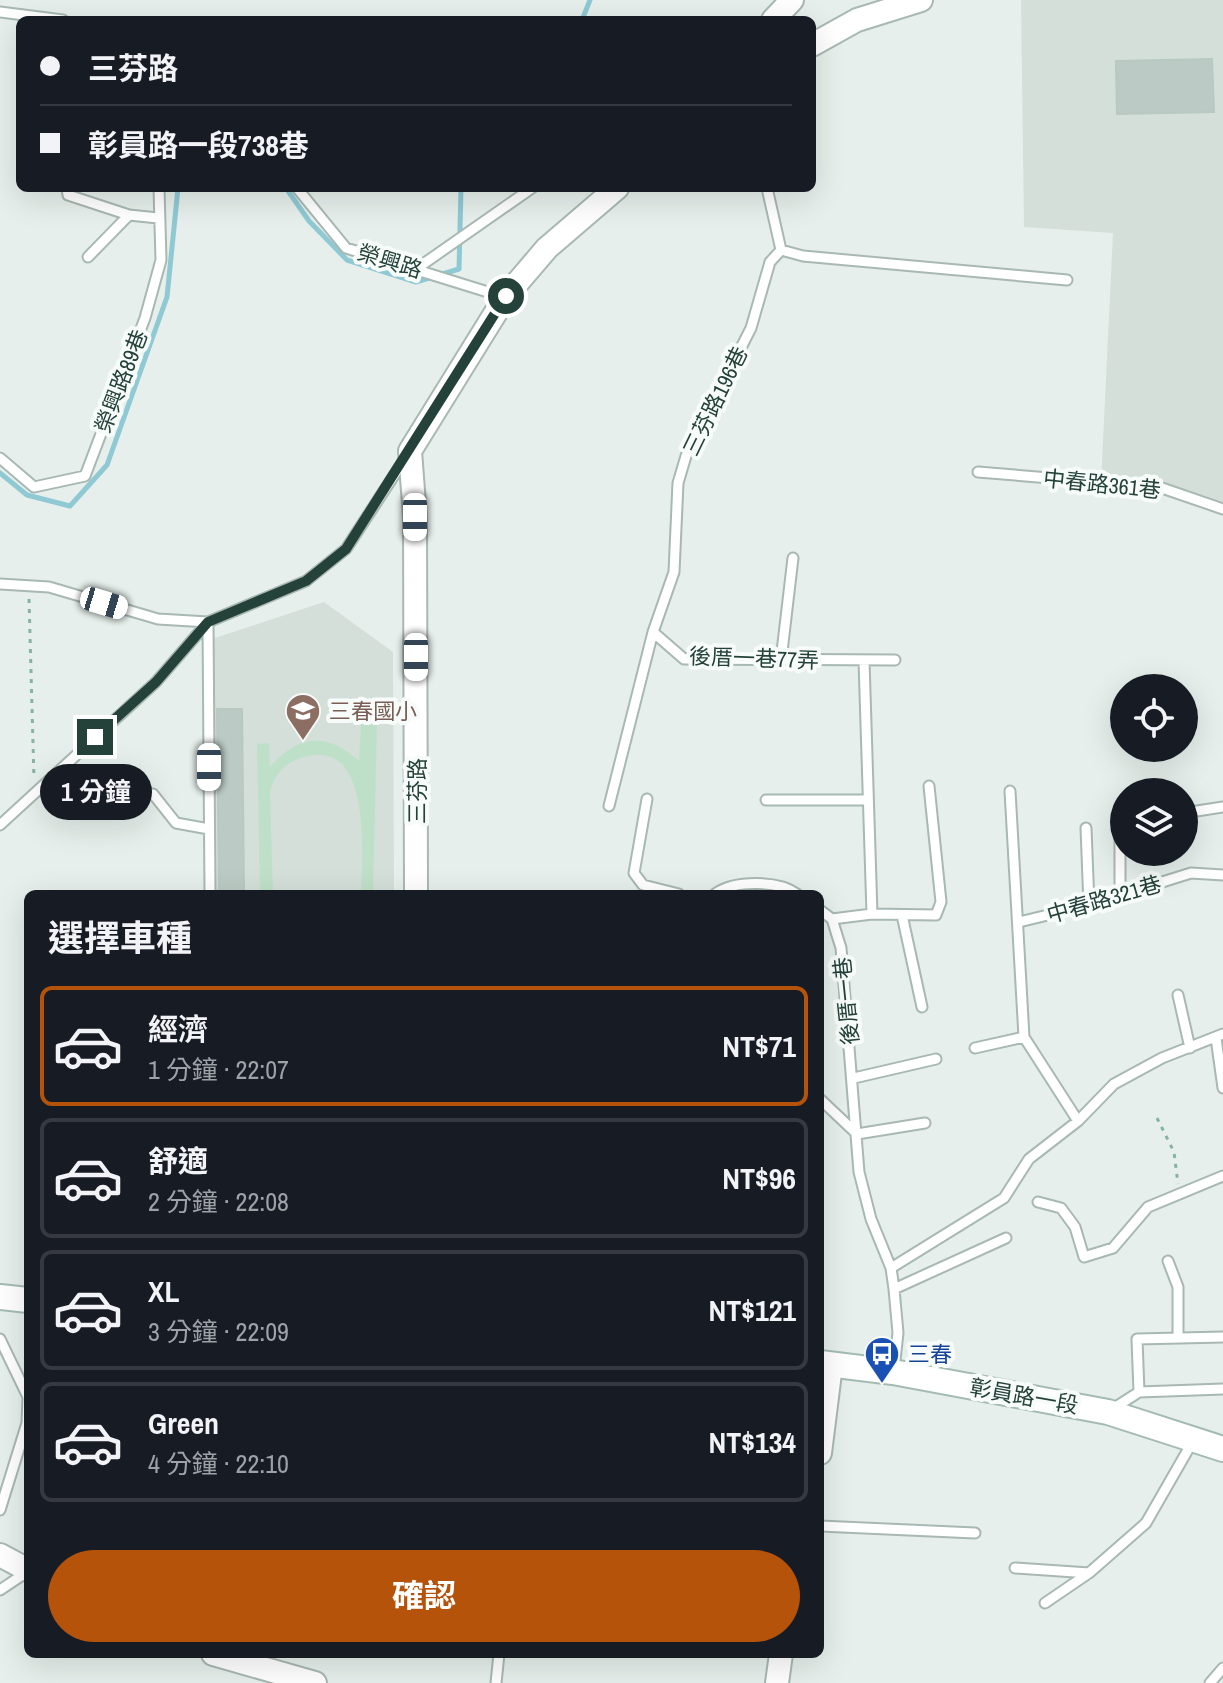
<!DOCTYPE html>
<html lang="zh-TW">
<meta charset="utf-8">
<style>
:root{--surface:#171b24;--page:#20242c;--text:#f1f3f6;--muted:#9ea1a6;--line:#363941;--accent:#b45309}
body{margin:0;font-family:"Archivo Narrow","Noto Sans TC",sans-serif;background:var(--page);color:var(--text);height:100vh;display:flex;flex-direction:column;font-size:30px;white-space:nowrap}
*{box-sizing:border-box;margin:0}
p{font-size:26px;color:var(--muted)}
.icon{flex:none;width:44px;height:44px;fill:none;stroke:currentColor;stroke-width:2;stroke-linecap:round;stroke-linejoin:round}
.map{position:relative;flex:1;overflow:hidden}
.side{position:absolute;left:24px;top:890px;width:800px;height:768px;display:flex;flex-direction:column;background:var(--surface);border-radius:12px;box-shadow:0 8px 32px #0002}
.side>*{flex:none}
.top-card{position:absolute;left:16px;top:16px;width:800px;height:176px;border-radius:12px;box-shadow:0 8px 32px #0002;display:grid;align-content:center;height:176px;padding:0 24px;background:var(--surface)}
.buttons{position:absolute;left:1110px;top:674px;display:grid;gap:16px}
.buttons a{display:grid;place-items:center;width:88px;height:88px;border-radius:50%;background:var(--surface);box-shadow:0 8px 32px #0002;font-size:40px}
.end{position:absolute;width:36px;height:36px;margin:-18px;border:10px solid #24423a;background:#fff;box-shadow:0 0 0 4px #fff}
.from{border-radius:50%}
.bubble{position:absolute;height:56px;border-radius:28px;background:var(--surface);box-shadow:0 8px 32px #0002;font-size:26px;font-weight:700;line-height:56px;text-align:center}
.car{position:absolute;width:24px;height:48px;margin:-24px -12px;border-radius:10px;box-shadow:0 0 6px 2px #0007;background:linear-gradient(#fff 24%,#345 0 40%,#fff 0 76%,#345 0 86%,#fff 0)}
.top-card b{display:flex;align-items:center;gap:28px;height:76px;font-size:30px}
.top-card b+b{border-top:2px solid var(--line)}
.top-card i{width:20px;height:20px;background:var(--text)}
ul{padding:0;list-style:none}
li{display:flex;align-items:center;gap:24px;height:120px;margin:0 16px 12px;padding:0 8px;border:4px solid var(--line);border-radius:12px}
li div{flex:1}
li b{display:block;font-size:30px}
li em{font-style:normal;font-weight:700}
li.current{border-color:var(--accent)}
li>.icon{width:72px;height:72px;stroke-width:1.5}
h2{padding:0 24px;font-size:36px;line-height:96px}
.button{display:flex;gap:16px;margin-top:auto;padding:16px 24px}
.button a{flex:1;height:92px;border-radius:48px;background:var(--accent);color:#fff;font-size:32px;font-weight:700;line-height:92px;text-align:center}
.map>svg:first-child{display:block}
.built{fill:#d4dfda}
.green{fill:#bfe0c8}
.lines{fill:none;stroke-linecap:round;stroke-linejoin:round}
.stream{stroke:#8ec9d4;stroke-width:5}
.building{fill:#bbcac4;stroke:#b8c9c2;stroke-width:2}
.service-casing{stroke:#a8b8b2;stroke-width:13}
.tertiary-casing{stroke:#a8b8b2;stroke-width:26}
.secondary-casing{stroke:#a4bbb3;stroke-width:28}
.path{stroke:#86b3a5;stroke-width:3;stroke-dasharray:4 6;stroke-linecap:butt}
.service{stroke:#fff;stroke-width:9}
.tertiary{stroke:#fff;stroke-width:22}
.secondary{stroke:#fff;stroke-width:24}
.route{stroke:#24423a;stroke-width:10}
.labels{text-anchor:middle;stroke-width:8;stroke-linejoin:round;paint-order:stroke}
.street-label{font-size:22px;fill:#24423a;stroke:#f7fbf9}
.education-label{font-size:22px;fill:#785e54;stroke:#f7fbf9;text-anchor:start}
.transit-label{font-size:22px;fill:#164399;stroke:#f7fbf9;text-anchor:start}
</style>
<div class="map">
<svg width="1223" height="1683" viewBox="0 0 1223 1683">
<rect width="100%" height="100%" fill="#e6efeb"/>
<path class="built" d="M1021,0H1223V509L1159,487L1101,483L1113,233L1024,227Z
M324,602L393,652L394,894H215L212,639Z"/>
<path class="green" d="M361,724H377L373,894H361C362,856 373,733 301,758C283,764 274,775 270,793L273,894H260L257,744L269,743L270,767C298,734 328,732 359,761Z"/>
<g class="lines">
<path class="stream" d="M582,20L590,0
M286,188L309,221L347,260L416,282L459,269L461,188
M0,473L27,495L70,506L107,465L167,297L178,188"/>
</g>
<path class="building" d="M1212,59L1214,112L1117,114L1116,61Z
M217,709H242L244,894H219Z"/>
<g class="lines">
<defs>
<path id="service" d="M0,12L63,20
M67,188L68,195L129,215L158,218
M297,188L346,248L504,297
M781,250L803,256L1067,280
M88,257L129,215
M416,269L532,188
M0,458L34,487L85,476L145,318L161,260L159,188
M978,472L1159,487L1223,509
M0,584L49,587L158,619L208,622L306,581L346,549L406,457
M208,622L210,894
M653,632L684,659L895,660
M781,660L793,558
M864,661L872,914L832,919L841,948L859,1172L871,1219L891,1268L894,1289L898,1333L894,1369
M1010,791L1024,1037L1078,1121
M153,794L176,823L209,829
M647,799L634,873L643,885L679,894
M766,800H868
M609,806L653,632L674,572L678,483L686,456L751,328L770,262L781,250L767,188
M1184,813L1223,807
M0,825L156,682L208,622
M1086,828L1089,905
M715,894C734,880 778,880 797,894
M1120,896V830L1124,828
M820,910L832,919
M872,914L936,915L941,902L929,786
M902,915L922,1007
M1019,922L1089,905L1191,873L1223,875
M1178,995L1190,1048
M1216,1038L1223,1088
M975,1048L1024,1037
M854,1078L936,1059
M820,1099L857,1134L925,1123
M1038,1202L1061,1208L1075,1227L1084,1257L1113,1248L1148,1207L1223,1176
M1168,1261L1178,1287V1338
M891,1268L1004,1198L1029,1159L1078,1121L1114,1084L1162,1058L1223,1034
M894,1289L1006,1238
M0,1339L28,1397L27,1423L0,1510
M1139,1392L1137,1339L1223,1337
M1111,1410L1139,1392L1223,1389
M820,1526L975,1533
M1015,1568L1089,1573
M0,1590L27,1572
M1045,1603L1089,1573L1146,1523L1193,1441
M496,1683L499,1654
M1210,1683L1223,1668"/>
<path id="tertiary" d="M773,20L792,0
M812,45L857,20L921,0
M416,894L415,517L410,451L506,296L547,248L617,188
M820,1453L831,1365
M0,1555L28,1570
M213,1654L315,1683
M777,1683L781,1654"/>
<path id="secondary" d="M0,1297L28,1300
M820,1363L893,1372L1108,1412L1223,1449"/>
</defs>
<use href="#service" class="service-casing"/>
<use href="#tertiary" class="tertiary-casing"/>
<use href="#secondary" class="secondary-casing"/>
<path class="path" d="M29,599L34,779
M1157,1118L1174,1152L1178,1184"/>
<use href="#service" class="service"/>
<use href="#tertiary" class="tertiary"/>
<use href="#secondary" class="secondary"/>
</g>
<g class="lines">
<path class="route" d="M95,737L156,682L208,622L306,581L346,549L506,296"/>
</g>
<defs>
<symbol id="school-pin" viewBox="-11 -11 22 30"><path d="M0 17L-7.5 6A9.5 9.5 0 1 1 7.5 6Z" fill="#8d6e63" stroke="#f7fbf9"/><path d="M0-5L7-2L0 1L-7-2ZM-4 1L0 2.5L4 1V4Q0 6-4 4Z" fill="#fff"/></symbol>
<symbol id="bus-pin" viewBox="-11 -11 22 30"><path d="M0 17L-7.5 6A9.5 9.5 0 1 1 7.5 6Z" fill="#1a4fb4" stroke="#f7fbf9"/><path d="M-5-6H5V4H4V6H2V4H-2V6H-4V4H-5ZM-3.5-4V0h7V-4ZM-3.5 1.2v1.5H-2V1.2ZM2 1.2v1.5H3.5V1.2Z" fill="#fff"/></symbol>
</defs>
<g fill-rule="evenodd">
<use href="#school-pin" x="283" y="691" width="40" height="54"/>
<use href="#bus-pin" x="862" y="1334" width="40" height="54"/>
</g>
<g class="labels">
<g class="street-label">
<text transform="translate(390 261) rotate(17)" y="8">榮興路</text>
<text transform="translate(121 381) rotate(-69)" y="8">榮興路89巷</text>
<text transform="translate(715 401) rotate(-64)" y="8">三芬路196巷</text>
<text transform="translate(1102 484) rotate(6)" y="8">中春路361巷</text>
<text transform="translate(754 658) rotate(2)" y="8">後厝一巷77弄</text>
<text transform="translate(417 791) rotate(-90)" y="8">三芬路</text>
<text transform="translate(1104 899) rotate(-16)" y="8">中春路321巷</text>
<text transform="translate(846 1001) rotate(-96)" y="8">後厝一巷</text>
<text transform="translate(1024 1396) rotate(10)" y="8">彰員路一段</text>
</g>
<g class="education-label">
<text x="329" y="719">三春國小</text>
</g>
<g class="transit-label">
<text x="908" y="1362">三春</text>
</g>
</g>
</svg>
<div class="buttons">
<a><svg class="icon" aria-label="locate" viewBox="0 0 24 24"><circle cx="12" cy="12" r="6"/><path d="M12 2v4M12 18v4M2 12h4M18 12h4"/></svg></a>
<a><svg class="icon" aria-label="layers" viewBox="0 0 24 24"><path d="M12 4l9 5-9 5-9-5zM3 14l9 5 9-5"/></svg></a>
</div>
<i class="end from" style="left:506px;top:296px"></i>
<i class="end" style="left:95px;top:737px"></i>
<div class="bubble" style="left:40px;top:764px;width:112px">1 分鐘</div>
<i class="car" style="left:415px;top:517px;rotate:180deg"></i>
<i class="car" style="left:104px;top:603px;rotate:107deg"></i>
<i class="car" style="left:416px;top:657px;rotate:180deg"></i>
<i class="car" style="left:209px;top:767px;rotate:180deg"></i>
<div class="top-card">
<b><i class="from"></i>三芬路</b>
<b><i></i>彰員路一段738巷</b>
</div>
<section class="side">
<h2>選擇車種</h2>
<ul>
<li class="current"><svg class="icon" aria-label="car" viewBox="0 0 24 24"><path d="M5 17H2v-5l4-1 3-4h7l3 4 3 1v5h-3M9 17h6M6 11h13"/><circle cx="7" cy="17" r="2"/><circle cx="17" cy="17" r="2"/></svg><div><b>經濟</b><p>1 分鐘 · 22:07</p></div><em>NT$71</em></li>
<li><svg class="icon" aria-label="car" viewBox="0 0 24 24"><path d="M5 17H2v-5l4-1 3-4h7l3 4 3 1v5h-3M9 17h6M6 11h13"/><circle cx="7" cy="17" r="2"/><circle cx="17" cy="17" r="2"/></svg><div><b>舒適</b><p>2 分鐘 · 22:08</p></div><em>NT$96</em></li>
<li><svg class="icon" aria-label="car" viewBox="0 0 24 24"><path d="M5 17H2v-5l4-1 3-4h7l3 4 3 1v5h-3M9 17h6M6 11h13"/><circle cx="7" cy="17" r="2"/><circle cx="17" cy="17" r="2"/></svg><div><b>XL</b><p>3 分鐘 · 22:09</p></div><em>NT$121</em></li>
<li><svg class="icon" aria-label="car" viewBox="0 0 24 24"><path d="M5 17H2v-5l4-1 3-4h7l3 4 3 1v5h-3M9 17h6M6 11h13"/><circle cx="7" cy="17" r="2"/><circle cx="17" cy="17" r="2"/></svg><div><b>Green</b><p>4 分鐘 · 22:10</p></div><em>NT$134</em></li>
</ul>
<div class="button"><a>確認</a></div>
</section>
</div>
